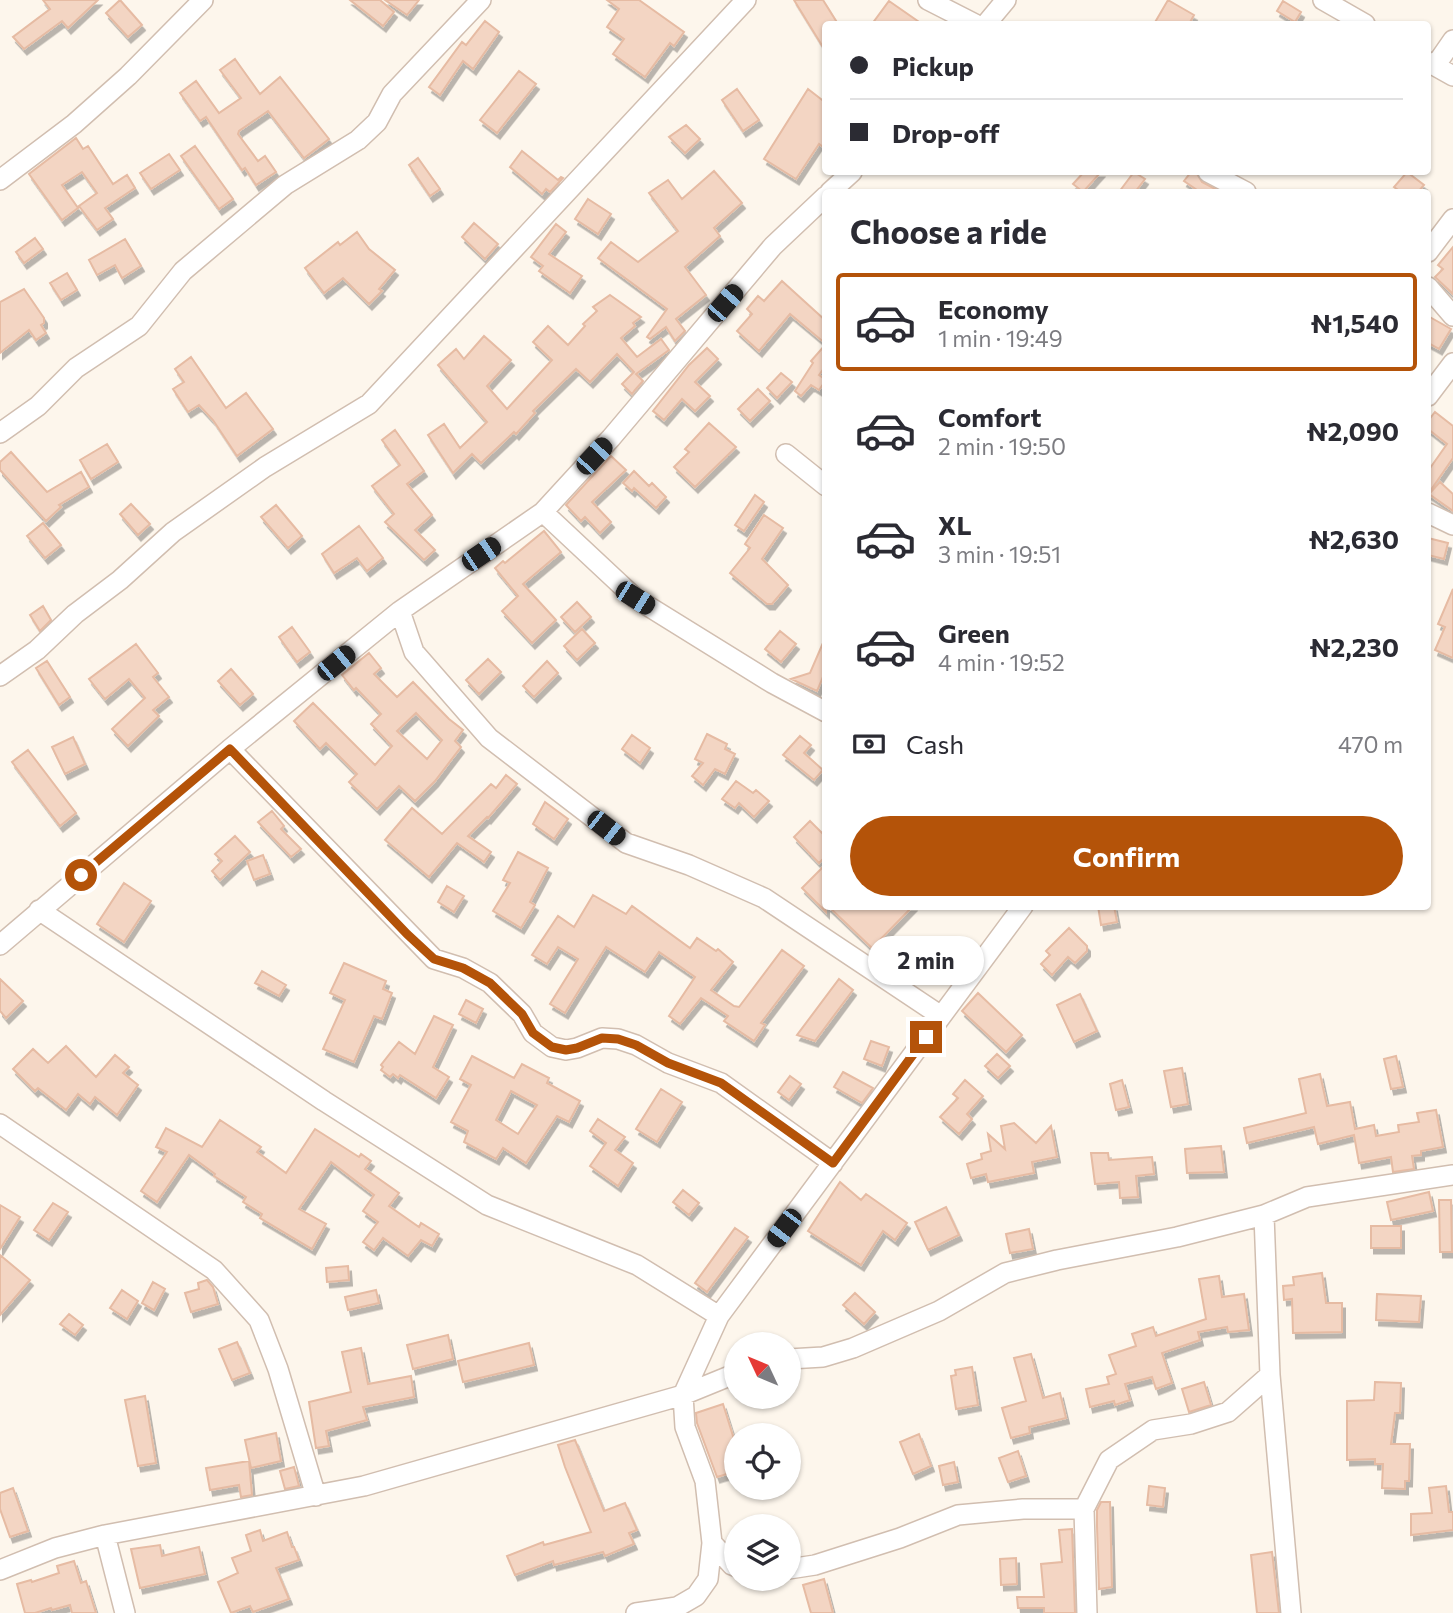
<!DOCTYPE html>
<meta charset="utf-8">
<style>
:root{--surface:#fff;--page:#f7f7f7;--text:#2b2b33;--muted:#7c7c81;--line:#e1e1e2;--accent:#b45309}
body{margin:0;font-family:Commissioner,sans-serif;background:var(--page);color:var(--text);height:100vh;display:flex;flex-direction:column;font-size:26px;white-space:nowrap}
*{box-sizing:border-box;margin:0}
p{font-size:23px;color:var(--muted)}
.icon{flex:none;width:38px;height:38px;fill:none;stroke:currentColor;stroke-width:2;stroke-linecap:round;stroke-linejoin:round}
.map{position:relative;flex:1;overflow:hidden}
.drawer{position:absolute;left:822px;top:189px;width:609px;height:721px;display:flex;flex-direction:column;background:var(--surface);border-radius:7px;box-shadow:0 2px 5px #0004}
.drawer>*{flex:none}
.banner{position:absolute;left:822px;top:21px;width:609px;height:154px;border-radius:7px;box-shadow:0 2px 5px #0004;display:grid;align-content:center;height:154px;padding:0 28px;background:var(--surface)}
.needle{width:46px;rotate:314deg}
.buttons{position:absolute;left:724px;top:1332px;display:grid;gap:14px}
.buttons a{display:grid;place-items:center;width:77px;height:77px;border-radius:50%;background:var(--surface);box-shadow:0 2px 5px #0004;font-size:35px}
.end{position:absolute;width:32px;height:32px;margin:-16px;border:9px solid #b45309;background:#fff;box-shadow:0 0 0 4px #fff}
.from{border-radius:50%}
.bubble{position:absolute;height:49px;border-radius:24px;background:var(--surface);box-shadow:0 2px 5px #0004;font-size:23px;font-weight:700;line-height:49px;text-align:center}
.car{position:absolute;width:21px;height:42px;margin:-21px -10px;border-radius:9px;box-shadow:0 0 5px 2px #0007;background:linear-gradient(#222 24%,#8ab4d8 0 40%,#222 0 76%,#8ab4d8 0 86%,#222 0)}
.banner b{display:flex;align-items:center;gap:24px;height:66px;font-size:26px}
.banner b+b{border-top:2px solid var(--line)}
.banner i{width:18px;height:18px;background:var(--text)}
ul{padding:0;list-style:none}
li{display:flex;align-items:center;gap:21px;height:98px;margin:0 14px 10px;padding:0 14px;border:4px solid transparent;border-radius:7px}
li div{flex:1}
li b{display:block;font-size:26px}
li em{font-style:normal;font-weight:700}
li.on{border-color:var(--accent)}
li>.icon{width:63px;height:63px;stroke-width:1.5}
h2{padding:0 28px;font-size:32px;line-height:84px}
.pay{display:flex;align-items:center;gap:18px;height:77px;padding:0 28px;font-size:26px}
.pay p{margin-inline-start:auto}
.button{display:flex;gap:14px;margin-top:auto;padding:14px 28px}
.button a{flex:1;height:80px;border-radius:42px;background:var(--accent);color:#fff;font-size:28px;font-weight:700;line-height:80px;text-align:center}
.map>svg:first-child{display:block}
.building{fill:#f3d5c3;stroke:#e6bba3;stroke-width:2;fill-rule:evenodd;filter:url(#shadow)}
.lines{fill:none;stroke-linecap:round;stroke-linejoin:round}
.minor-casing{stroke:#d1beb0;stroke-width:22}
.minor{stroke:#fff;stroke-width:19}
.route{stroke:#b45309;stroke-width:9}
</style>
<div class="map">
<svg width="1453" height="1613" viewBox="0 0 1453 1613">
<defs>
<filter id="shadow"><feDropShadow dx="3" dy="5.5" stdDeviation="0" flood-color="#0004"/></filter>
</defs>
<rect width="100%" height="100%" fill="#fdf6ec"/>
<path class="building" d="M43,0H98L68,28L62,21L24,49L13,37L50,9Z
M120,0L142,25L128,37L106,13Z
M350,0H380L394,12L383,26Z
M385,0H419L407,15Z
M607,0H639L684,32L674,46L670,43L645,77L613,54L624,39L607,27L619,9Z
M794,0H823L838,24H826V52Z
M1168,0L1194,15L1189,24H1154Z
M889,1L922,24H872Z
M1283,1L1301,12L1295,22L1277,11Z
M485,21L499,32L473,69L463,61L440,95L429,87L462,42L466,45Z
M235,59L260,94L280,77L329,139L304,158L268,111L239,131L238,134L258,161L265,156L276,172L256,185L245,168L242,170L206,117L200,121L180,93L196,81L219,113L241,98L220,70Z
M519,71L536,84L497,133L480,120Z
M737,89L759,120L743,131L722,100Z
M808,89L826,103V149L819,144L796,179L764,159Z
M686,125L700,139L685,153L669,137Z
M76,138L83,149L88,146L113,184L127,175L135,188L105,208L113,219L97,230L79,206L97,193L82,172L62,185L78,208L62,220L29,174Z
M195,146L233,199L219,209L181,156Z
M522,151L558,180L561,177L563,178L550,192L546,189L542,194L510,167Z
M169,154L180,170L151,189L140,173Z
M418,158L440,189L430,196L409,165Z
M714,171L742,203L714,228L720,236L685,267L706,295L676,319L685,331L675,341L666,327L650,339L647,337L667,309L598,258L611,242L638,262L678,231L649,193L668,180L682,199Z
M1084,172H1101L1083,192L1073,184Z
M1134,172L1145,179L1135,192H1119Z
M1191,172H1196L1202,182L1221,192H1200L1184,181Z
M1407,172L1424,185L1418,192H1401L1394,187Z
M588,199L611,214L598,234L575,219Z
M474,223L498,244L485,259L462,237Z
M556,224L566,232L549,254L582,276L570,293L539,271L543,266L531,257Z
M357,232L369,249L395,270L379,289L382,291L369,304L343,278L324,293L305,268L338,242L340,245Z
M35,238L43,249L24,263L16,252Z
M125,239L141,266L122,278L115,265L97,275L89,260Z
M1453,247V294L1435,277L1443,269L1438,265Z
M67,273L77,290L61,300L50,283Z
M782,281L826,321V374L822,371L819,375L826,380L819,390L811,385L801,396L795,391L813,363L811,361L826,344L790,314L759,351L737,331L752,314L747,309L758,296L764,301Z
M24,289L44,318V323L41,325L46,333L36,340L29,330L0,353V302Z
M610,295L641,317L633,323L635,326L621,338L637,357L661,339L669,350L636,374L643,381L635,390L632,394L622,384L634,372L617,354L590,382L576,369L533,411L535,413L516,434L514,432L481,463L472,454L453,473L428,435L444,424L460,448L487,422L438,365L456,349L464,359L484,336L511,360L487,386L507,409L552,360L533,342L548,326L568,345L585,326L583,324L597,311L593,307Z
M1428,316L1451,329L1439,349L1428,343Z
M707,348L718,359L695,382L710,396L695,411L682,399L664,420L653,411L689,365Z
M191,357L226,408L246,393L273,429L237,456L213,420L199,405L188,412L173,389L184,382L175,369Z
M781,373L792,382L777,398L767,388Z
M758,389L770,401L750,421L738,409Z
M1435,412L1453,426V458L1428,494V471L1447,444L1428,429V421Z
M709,423L736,447L695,487L674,467L689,452L685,449Z
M395,430L424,471L407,484L432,515L415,530L435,550L424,560L385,522L394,514L372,486L400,465L382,440Z
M107,444L118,462L91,479L80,460Z
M11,452L47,492L81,472L89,487L59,505L61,507L46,521L0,470V462Z
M611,456L626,470L592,502L611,522L600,533L585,517L581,521L566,505Z
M634,471L649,486L652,483L666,497L656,508L634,488L632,491L623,483Z
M1440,482L1453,494V511L1429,494Z
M755,495L764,502L744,531L735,525Z
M131,504L150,524L138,535L120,514Z
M276,505L302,536L288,548L261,517Z
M764,515L783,528L762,559L788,585L772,604H767L730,573L750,548L745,544Z
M43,523L61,545L45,558L27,536Z
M359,526L383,558L367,571L357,558L334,573L322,554Z
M544,531L561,552L523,584L556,620L532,643L502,611L518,596L495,568L503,561L505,563Z
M1428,538L1448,543L1444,559L1428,555Z
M1453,589V658L1435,650L1445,627L1438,624Z
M577,602L591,617L575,632L561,617Z
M43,606L51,620L40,631L30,615Z
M292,627L310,652L297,662L279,637Z
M582,629L595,643L577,660L564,646Z
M780,631L796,644L781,662L765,649Z
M826,636V670L817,691L791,679L810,673Z
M136,644L158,673L153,677L169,697L153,710L159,716L128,746L112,729L145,698L129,679L105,699L89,679Z
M369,653L381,668L374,674L397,697L413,682L449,719L463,730L455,741L461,747L435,781L415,801L399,786L377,809L349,782L357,774L326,743L320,749L294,721L313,703L375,765L392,746L371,724L381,714L356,688L354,690L342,675ZM416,713L442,740L427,759L397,731Z
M488,659L501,672L479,694L466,680Z
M47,661L70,697L59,705L36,668Z
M547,661L558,673L534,697L523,686Z
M231,669L253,694L240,705L218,681Z
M707,734L727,744L725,749L735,754L725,774L715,769L703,785L692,776L703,763L695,759Z
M632,735L650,748L640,763L622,749Z
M800,736L811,745L804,753L823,770L814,780L783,755Z
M73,737L85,764L65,774L52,747Z
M28,750L76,813L60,826L12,762Z
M506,775L517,784L488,818L487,817L468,836L491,852L484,862L457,843L429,877L385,840L412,808L442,834L491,784L496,788Z
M736,781L753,793L756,790L769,801L754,817L739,803L735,808L722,799Z
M545,802L568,819L554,839L533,824Z
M272,811L284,826L281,829L301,849L291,857L258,822Z
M810,821L826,837V856L819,863L794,837Z
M235,836L250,852L220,880L212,871L222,861L215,854Z
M518,852L548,868L530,902L535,905L521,928L493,911L510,883L503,880Z
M263,855L270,874L254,880L247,861Z
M826,864V912L802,888Z
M124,883L151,901L124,942L97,924Z
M447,886L464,896L454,912L438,902Z
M593,895L626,914L632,906L690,948L697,938L716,951L718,949L733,962L711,990L734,1006L739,1007L782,950L804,966L761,1023L765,1025L754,1041L724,1021L728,1016L701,998L680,1024L669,1016L695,977L659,952L645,972L606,947L565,1013L550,1004L578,959L558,947L547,964L532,955L558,916L574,927Z
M828,906H913L872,948Z
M1098,906H1114L1117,922L1101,925Z
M1069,928L1087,946V951L1075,963L1068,957L1052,975L1041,964L1050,955L1046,951Z
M344,963L386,981L383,989L392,993L382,1019L374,1016L354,1062L323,1049L345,1000L330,993Z
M262,971L286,985L279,996L255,983Z
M0,979L23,1001L6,1018L0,1011Z
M839,979L853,990L815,1041L797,1035Z
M978,993L1022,1035L1006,1052L962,1011Z
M1080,994L1097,1031L1074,1042L1057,1005Z
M466,1000L483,1009L476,1023L459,1014Z
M434,1016L453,1025L433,1067L449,1077L436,1098L400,1075L398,1078L393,1074L390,1077L381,1070L383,1067L381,1065L399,1042L415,1054Z
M871,1041L889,1047L882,1066L864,1059Z
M66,1046L96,1077L115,1055L129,1067L123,1073L138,1085L117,1115L95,1097L90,1104L78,1094L66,1110L38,1088L35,1091L13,1069L33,1049L48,1063Z
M997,1054L1010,1066L998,1078L985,1066Z
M472,1056L514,1078L522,1064L549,1078L547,1083L580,1101L569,1122L557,1116L526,1163L503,1148L496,1159L464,1142L468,1131L451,1122L471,1085L460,1079ZM511,1091L537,1105L518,1134L496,1120Z
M1396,1056L1403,1087L1391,1089L1384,1059Z
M1182,1068L1188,1104L1171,1107L1164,1071Z
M843,1072L873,1088L862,1103L834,1087Z
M1320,1074L1327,1106L1350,1102L1355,1129L1374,1125L1376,1136L1399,1132L1398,1125L1419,1122L1417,1113L1436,1110L1443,1147L1421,1151V1155L1412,1156L1414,1169L1393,1172L1391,1157L1359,1163L1354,1135L1318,1144L1314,1127L1247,1143L1244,1128L1306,1113L1299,1079Z
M790,1076L801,1084L789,1100L778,1092Z
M965,1080L983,1096L967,1114L972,1119L959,1134L940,1117L958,1098L953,1094Z
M1122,1080L1129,1107L1116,1110L1110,1084Z
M661,1089L682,1102L657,1142L636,1129Z
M598,1119L625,1137L615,1150L633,1163L618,1186L590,1166L606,1143L590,1131Z
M220,1120L261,1147L257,1152L286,1173L315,1129L359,1157L361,1154L371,1161L365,1169L399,1193L389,1206L419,1227L421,1223L439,1234L432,1246L421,1240L408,1256L383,1238L374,1250L363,1242L378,1222L363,1211L374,1195L331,1162L299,1209L326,1224L312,1249L260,1218L262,1214L243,1202L246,1197L214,1176L215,1174L189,1155L157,1202L141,1191L167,1152L156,1147L166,1128L202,1147Z
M1014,1123L1036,1143L1051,1126L1057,1157L1032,1162L1034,1173L988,1182L986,1174L971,1178L967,1164L982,1159L981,1154L991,1151L988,1134L1005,1149L1001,1126Z
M1221,1146L1224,1172L1187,1173L1185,1149Z
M1091,1153H1108L1109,1160L1152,1157L1154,1174L1136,1176L1138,1197L1120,1198L1119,1182L1095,1184Z
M840,1182L861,1200L866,1194L907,1223L895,1240L883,1231L861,1265L808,1231Z
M683,1190L699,1203L689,1215L673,1202Z
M1429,1192L1433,1211L1391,1220L1387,1202Z
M1439,1200H1451L1452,1252H1440Z
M53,1203L68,1212L49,1240L34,1230Z
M0,1205L20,1217L0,1249Z
M946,1207L959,1235L928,1250L915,1222Z
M1371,1226H1401V1248H1371Z
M735,1228L748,1237L707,1292L695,1283Z
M1029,1229L1033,1249L1010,1253L1006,1234Z
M0,1255L30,1280L0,1315Z
M348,1266L349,1280L327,1282L326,1268Z
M1322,1273L1326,1303H1342V1332L1293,1333L1292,1299L1284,1300L1283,1286L1294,1285L1293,1277Z
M1219,1276L1222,1297L1244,1294L1249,1330L1228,1332L1227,1327L1198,1332L1200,1340L1162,1353L1172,1383L1156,1389L1152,1377L1125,1384L1130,1400L1115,1405L1114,1401L1090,1407L1086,1389L1109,1384L1107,1377L1116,1374L1109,1355L1136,1346L1132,1334L1153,1327L1156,1336L1206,1319L1199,1279Z
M207,1280L213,1287L218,1304L191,1312L185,1293L199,1289L198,1283Z
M153,1282L165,1289L154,1310L142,1303Z
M122,1290L138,1301L127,1319L110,1308Z
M376,1290L379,1303L348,1310L345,1297Z
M855,1293L875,1312L864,1324L843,1305Z
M1377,1294L1421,1296L1419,1322L1376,1320Z
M69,1314L83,1325L75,1335L60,1324Z
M448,1335L453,1359L413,1369L407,1345Z
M237,1342L250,1373L232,1380L219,1349Z
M529,1343L534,1365L463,1382L458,1361Z
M361,1348L368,1384L411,1376L414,1397L363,1407L367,1420L326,1431L329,1446L316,1448L309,1402L351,1392L342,1352Z
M1031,1354L1043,1398L1060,1393L1066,1418L1029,1427L1030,1433L1011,1438L1002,1408L1026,1401L1014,1358Z
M972,1367L978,1405L956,1409L951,1376L956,1375L955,1370Z
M1204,1382L1211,1405L1189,1412L1182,1389Z
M1375,1382L1401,1383L1400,1413H1395L1391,1444H1410L1409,1481H1405V1489L1382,1488L1383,1464H1375V1459L1347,1460V1401L1374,1400Z
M145,1396L156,1463L138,1466L125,1400Z
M723,1404L737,1449V1471L717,1477L697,1423L696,1413Z
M276,1433L281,1461L251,1468L245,1440Z
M919,1434L931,1466L913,1474L900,1442Z
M575,1440L604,1511L625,1503L637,1530L629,1533L634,1544L605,1556L603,1552L554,1565L553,1561L515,1575L507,1556L543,1542L544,1545L591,1532L565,1467L558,1445Z
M1018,1451L1026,1476L1008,1482L999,1458Z
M249,1461L252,1495L241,1497L239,1485L210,1490L206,1468Z
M954,1462L958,1482L943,1485L939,1466Z
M294,1467L299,1486L285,1489L280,1471Z
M1149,1486L1165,1488L1163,1507L1147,1505Z
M1446,1486L1449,1512H1453V1530L1411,1535V1514L1432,1513L1429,1488Z
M13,1488L28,1531L10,1537L0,1509V1493Z
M1101,1502H1110L1112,1587L1099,1589L1097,1526V1510Z
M1072,1529L1075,1613H1044V1608H1018L1017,1597H1044L1041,1564L1062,1562L1059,1530Z
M260,1530L263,1541L287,1532L292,1547H294L299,1560L276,1568L289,1599L253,1612L250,1606L231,1613L218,1582L238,1573L232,1558L251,1551L246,1535Z
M160,1545L162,1556L199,1547L205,1574L140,1588L131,1549Z
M1272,1552L1279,1613H1257L1251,1555Z
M1016,1558L1017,1584L1001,1585L1000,1559Z
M74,1561L81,1583L86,1581L96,1613H72L70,1605L52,1610L51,1608L35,1613H25L17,1584L31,1580L32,1582L59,1573L57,1566Z
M824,1579L833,1613H811L803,1585Z"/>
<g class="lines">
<defs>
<path id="minor" d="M928,0L975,24
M1323,0L1365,24
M986,24L1006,0
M1428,62L1453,76
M1435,66L1453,40
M1208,172L1246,192
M0,180L74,124L128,76L203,0
M830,192L852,172
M1428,252L1453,219
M1428,287L1453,316
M1428,396L1453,363
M0,433L38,406L76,368L139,326L183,271L285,185L358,140L377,122L392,94L481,0
M786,454L826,486
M543,512L611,438L773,246L826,196
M1428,513L1453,525
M400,611L414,652L489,738L626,843L689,865L764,898L941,1016
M0,676L37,650L75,614L120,580L173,532L265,467L369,404L746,0
M230,749L434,959L463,968L490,983L522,1014L533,1033L552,1047L566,1050L577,1048L602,1038L618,1039L636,1045L668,1063L721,1083L833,1163
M39,910L324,1101L487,1205L637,1265L719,1316
M0,945L230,749L400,611L543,512L635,598L772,683L826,712
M0,1124L214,1270L259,1320L278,1369L316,1496
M1264,1215L1270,1375L1291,1613
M789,1359L823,1357L853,1348L939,1311L1005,1273L1057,1260L1177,1237L1264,1215L1307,1197L1453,1175
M712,1543L732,1565L737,1567
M789,1569L815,1565L900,1538L958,1515L1023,1509H1084
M0,1570L55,1548L105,1535
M125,1613L105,1535L364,1486L683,1395L737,1373
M636,1613L677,1607L696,1596L708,1579L712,1543L705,1481L685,1427L683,1395L719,1316L1023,906
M1087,1613L1084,1509L1109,1460L1153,1430L1191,1424L1228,1412L1270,1375"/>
</defs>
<use href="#minor" class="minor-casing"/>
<use href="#minor" class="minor"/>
</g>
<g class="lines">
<path class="route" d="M81,875L230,749L407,934L434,959L463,968L490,983L522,1014L533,1033L552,1047L566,1050L577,1048L602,1038L618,1039L636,1045L668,1063L721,1083L833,1163L926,1037"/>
</g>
</svg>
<div class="buttons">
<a><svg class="needle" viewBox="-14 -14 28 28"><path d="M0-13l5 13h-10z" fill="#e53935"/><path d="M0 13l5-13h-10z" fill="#7c7c81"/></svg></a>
<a><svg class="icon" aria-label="locate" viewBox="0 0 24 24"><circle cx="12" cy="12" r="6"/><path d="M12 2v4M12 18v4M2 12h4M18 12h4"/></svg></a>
<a><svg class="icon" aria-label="layers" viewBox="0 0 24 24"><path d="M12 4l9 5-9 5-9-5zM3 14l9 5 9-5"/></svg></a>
</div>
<i class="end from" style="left:81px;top:875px"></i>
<i class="end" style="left:926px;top:1037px"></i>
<div class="bubble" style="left:868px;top:936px;width:116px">2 min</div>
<i class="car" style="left:725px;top:303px;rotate:41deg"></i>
<i class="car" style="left:594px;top:456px;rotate:43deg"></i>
<i class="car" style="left:481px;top:554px;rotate:56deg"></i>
<i class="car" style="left:635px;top:598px;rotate:122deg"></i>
<i class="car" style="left:336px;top:663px;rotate:51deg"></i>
<i class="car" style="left:606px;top:828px;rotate:128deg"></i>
<i class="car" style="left:784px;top:1228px;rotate:217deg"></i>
<div class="banner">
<b><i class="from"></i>Pickup</b>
<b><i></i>Drop-off</b>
</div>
<section class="drawer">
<h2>Choose a ride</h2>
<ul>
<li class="on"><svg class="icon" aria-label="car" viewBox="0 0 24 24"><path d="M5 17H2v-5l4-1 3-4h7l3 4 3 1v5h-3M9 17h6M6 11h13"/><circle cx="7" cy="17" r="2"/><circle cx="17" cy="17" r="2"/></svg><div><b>Economy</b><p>1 min · 19:49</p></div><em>₦1,540</em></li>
<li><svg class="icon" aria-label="car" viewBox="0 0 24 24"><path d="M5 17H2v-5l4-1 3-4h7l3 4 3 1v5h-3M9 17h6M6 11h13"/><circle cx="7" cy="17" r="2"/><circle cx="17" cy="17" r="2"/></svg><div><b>Comfort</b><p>2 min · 19:50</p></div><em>₦2,090</em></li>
<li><svg class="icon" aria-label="car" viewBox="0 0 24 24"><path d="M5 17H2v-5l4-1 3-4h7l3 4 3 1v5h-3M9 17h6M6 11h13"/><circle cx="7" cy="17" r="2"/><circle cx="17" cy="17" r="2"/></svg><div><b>XL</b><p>3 min · 19:51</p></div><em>₦2,630</em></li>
<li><svg class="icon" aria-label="car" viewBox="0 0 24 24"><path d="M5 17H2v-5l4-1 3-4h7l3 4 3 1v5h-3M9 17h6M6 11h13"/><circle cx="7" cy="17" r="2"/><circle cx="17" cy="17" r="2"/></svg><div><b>Green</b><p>4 min · 19:52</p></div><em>₦2,230</em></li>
</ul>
<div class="pay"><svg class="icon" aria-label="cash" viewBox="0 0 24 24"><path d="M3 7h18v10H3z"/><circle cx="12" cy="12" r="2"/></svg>Cash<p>470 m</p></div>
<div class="button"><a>Confirm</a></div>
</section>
</div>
